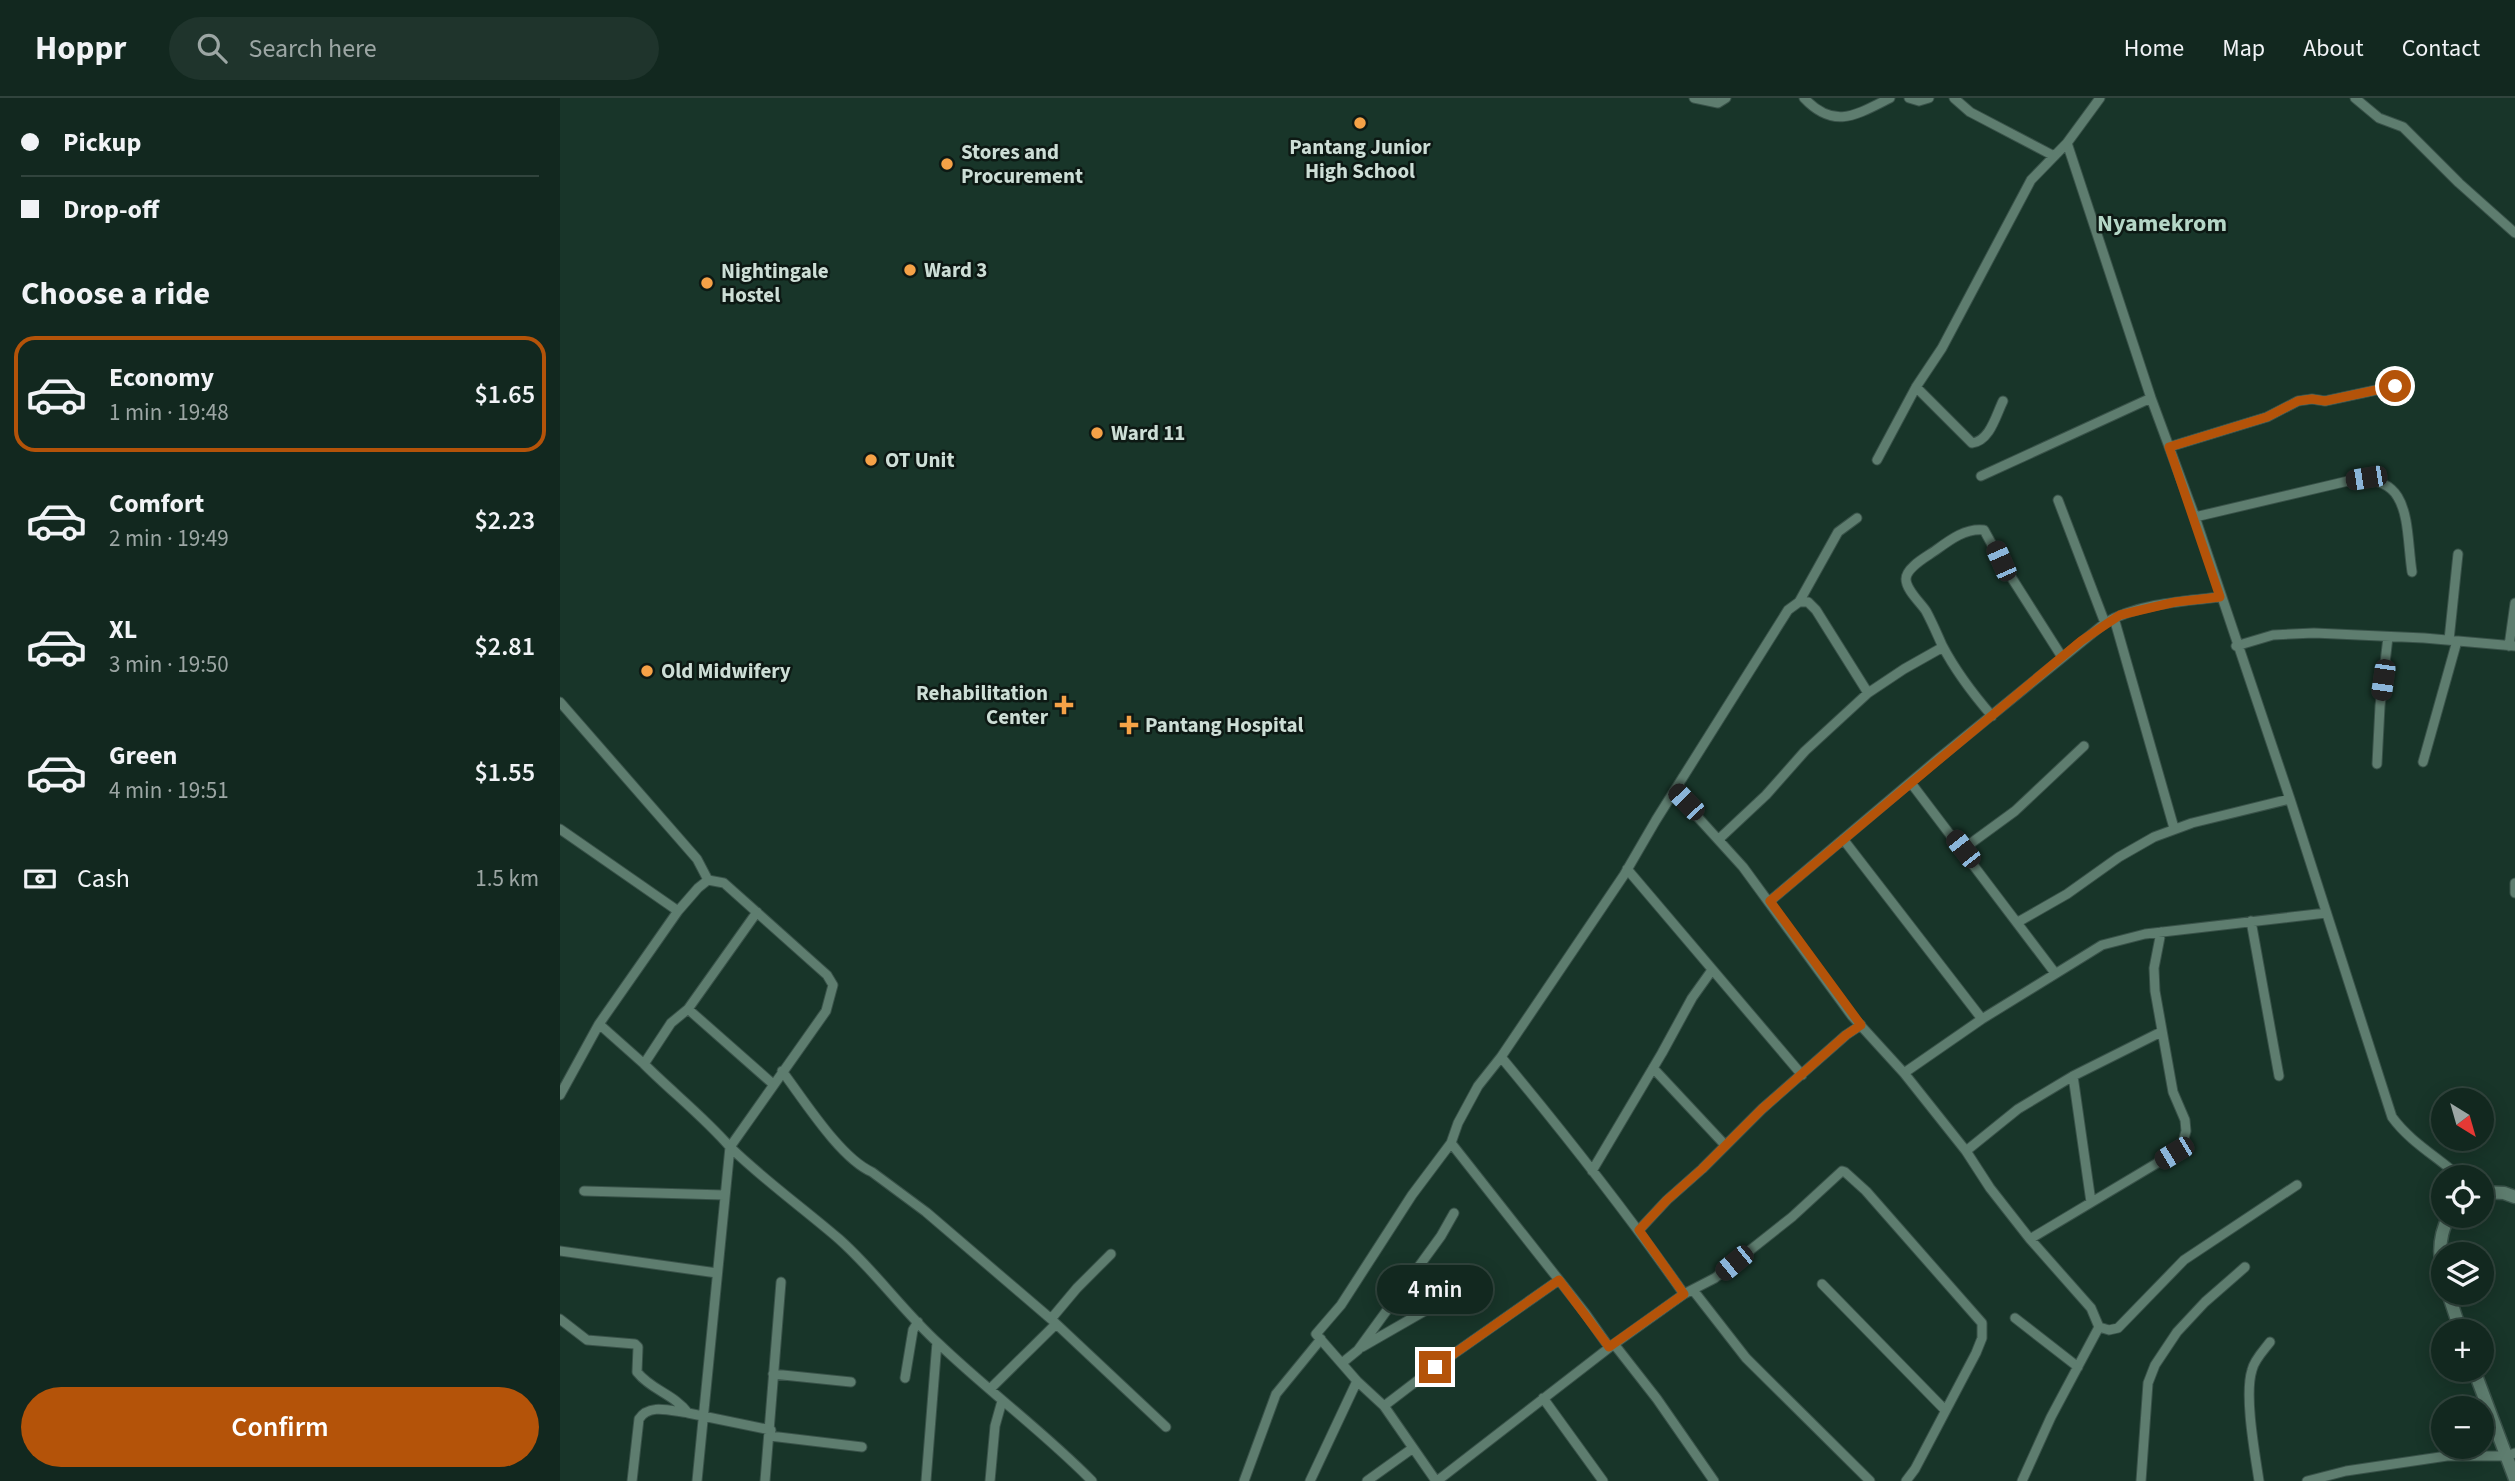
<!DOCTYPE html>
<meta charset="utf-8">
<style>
:root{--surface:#12281f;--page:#1f342c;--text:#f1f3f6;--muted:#9ca6a4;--line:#31443d;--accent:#b45309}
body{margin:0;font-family:"Source Sans 3",sans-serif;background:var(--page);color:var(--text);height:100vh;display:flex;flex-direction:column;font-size:26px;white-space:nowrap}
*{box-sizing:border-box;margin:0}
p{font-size:23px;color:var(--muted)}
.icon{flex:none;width:38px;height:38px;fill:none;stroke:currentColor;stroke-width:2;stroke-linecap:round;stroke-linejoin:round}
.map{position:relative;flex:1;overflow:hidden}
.panel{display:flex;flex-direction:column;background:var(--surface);width:560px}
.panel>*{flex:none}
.banner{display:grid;align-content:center;height:154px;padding:0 21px;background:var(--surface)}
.needle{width:46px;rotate:143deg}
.fabs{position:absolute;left:1871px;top:990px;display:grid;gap:14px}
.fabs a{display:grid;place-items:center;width:63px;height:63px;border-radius:50%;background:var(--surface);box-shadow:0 4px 18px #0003,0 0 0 2px var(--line);font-size:35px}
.end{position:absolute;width:32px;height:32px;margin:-16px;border:9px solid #b45309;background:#fff;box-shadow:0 0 0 4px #fff}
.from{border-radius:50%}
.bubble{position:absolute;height:49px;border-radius:24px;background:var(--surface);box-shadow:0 4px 18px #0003,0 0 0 2px var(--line);font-size:23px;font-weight:600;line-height:49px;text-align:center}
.car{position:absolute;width:21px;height:42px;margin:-21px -10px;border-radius:9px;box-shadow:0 0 5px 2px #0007;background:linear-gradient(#222 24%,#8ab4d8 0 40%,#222 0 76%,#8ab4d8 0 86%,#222 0)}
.banner b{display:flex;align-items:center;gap:24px;height:66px;font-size:26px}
.banner b+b{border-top:2px solid var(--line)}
.banner i{width:18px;height:18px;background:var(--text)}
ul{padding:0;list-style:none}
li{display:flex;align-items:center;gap:21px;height:116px;margin:0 14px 10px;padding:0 7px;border:4px solid transparent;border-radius:21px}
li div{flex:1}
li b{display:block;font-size:26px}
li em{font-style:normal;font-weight:600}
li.selected{border-color:var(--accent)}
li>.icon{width:63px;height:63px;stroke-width:1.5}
h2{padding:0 21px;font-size:32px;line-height:84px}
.pay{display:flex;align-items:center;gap:18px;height:77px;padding:0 21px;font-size:26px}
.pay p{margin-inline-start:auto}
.primary-button{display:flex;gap:14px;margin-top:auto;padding:14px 21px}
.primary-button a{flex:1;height:80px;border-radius:42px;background:var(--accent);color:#fff;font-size:28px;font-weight:600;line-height:80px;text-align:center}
header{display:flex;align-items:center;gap:42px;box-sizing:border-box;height:98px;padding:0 35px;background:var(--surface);border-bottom:2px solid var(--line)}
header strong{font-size:33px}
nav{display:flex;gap:38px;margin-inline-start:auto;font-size:24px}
.search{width:490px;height:63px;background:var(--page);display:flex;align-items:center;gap:18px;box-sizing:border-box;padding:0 24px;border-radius:38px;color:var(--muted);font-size:26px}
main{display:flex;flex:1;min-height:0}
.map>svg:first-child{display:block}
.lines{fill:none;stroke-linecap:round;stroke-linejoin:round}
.minor-casing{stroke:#395249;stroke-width:11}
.tertiary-casing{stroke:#395249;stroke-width:15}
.minor{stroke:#5e7d6f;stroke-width:9}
.tertiary{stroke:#5e7d6f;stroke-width:12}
.route{stroke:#b45309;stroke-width:9}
.poi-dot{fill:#f6a247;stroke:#0d1914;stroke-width:2.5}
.labels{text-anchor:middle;stroke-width:5;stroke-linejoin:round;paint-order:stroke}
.poi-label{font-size:21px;font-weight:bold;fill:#cdded6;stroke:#0d1914;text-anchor:start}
.quarter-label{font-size:24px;font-weight:bold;fill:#b4d6c6;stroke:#0d1914}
</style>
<header>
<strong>Hoppr</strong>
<div class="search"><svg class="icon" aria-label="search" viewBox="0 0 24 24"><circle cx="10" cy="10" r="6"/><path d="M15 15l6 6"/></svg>Search here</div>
<nav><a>Home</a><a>Map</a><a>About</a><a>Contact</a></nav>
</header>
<main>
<section class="panel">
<div class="banner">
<b><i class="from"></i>Pickup</b>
<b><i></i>Drop-off</b>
</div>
<h2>Choose a ride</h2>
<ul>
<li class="selected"><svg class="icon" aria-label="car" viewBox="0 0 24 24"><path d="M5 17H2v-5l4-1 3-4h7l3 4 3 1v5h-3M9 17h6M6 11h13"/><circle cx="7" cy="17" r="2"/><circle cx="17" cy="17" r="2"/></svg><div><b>Economy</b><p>1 min · 19:48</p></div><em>$1.65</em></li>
<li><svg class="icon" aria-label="car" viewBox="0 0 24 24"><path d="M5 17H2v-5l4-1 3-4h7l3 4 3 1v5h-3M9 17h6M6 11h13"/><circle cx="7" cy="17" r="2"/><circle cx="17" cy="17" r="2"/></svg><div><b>Comfort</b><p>2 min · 19:49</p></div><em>$2.23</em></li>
<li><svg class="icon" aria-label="car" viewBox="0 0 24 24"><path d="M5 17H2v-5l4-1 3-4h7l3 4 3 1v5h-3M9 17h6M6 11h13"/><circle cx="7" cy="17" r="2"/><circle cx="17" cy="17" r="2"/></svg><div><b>XL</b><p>3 min · 19:50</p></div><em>$2.81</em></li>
<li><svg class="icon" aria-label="car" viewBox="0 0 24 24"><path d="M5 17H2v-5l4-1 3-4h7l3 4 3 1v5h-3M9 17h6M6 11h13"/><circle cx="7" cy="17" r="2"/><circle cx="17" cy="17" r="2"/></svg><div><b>Green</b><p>4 min · 19:51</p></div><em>$1.55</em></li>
</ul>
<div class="pay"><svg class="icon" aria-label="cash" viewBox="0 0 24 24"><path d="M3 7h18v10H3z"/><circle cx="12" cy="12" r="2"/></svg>Cash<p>1.5 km</p></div>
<div class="primary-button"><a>Confirm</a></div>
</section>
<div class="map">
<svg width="1955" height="1383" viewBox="0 0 1955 1383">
<rect width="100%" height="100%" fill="#183529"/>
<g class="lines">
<defs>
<path id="minor" d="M1134,0L1158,5L1166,0
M1244,0C1274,32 1296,17 1330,0
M1349,0L1359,3L1369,0
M1394,0L1410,14L1494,58
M1795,0L1819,20L1843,29L1899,85L1955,135
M1507,45L1591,300L1635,419L1730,701L1832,1019C1850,1044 1878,1059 1901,1080
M1356,289L1412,345C1430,343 1436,317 1443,303
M1609,349L1707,319L1738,303L1752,301L1765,303L1835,288
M1317,362L1356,289L1382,250L1471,82L1507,45L1540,0
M1421,378L1591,300
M1498,402L1545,525
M1635,419L1788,383C1853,373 1845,427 1852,474
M1239,504L1278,434L1297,420
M1554,520L1614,730
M1889,542L1898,456
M1676,548L1713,537L1754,535L1864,540L1955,548
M1949,548L1955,505
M0,604L137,761L148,782L164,785L267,877L273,887L266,913L170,1049C204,1082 243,1110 279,1141C315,1173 343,1213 378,1245C428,1293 484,1334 532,1383
M1432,618C1413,596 1395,572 1382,547C1377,536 1372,524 1366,513C1360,504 1346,492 1346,481C1346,469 1368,458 1376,452C1391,441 1406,430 1424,432L1441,463L1502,559
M1863,664L1897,543
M1817,666L1820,608L1828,539
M1351,685L1495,875
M1114,693L1183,769L1292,918L1344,975L1406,1053L1430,1090L1470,1141L1531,1210L1539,1229L1491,1319L1462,1383
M0,731L118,813L138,790L148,782
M1159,741L1206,697L1245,653L1308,595L1344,571L1383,549
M1283,741L1422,921
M1403,751L1455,713L1524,648
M1067,771L1242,977
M1955,785V795
M1210,803L1378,661L1545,525C1577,506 1623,503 1660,499
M197,814L128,911L213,986
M1691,823L1719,978
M1458,824L1507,796L1559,759L1594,739L1632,725L1730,701
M128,911L111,925L84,966C112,994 144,1019 170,1049L137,1383
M941,959C1005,1036 1067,1115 1124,1196
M84,966L39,926L118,813
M1093,970L1165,1047
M222,973C244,1002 280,1060 312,1074L366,1114L491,1221L606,1329
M1344,975L1422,921L1542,847L1585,836L1766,815
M1513,978L1531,1104
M0,997L39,926
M891,1045L1025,1215L1049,1249
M1406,1053L1458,1011L1513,978L1601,934
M1032,1073L1102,955L1132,900L1152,872
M24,1093L164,1097
M1079,1132L1107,1102L1142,1071L1202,1011L1286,937L1301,927
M1470,1141L1614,1055L1623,1044L1626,1033L1625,1022L1613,994L1595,893L1594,870L1601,834
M0,1153L157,1175
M1262,1186L1385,1312
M1133,1192L1186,1260L1310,1383
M1455,1220L1518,1269
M0,1221L27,1242L75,1246L78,1249L77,1274C91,1292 114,1296 128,1315L211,1332
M491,1221L517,1190L551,1156
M1539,1229L1549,1232L1558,1230L1624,1162L1737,1087
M1054,1246L1097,1301L1154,1383
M802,1249L903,1191
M782,1265L798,1252L881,1138L894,1115
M213,1276L291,1284
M345,1280L353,1232L358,1224
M430,1291L496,1226
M983,1300L1043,1383
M824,1308L875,1269L999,1182
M210,1338L302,1349
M72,1383L79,1321C89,1305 111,1313 128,1315
M205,1383L221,1184
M366,1383L377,1244
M430,1383L435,1328L442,1303
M684,1383L716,1296L761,1241
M750,1383L797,1283
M807,1383L853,1350
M876,1383L824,1308L797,1283L756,1236L781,1207L852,1097L891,1045L898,1025L918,988L941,959L1064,777L1096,722L1228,512L1239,504H1248L1256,512L1308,595
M877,1383L1054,1246L1124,1196L1155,1180L1232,1119L1282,1073L1285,1074L1306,1093L1422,1225V1240L1416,1255L1355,1371L1346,1383
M1581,1383L1588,1285L1595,1267L1617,1234L1645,1204L1685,1169
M1699,1383C1695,1356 1684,1297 1692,1272C1694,1262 1704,1252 1710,1244
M1747,1383L1786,1373L1887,1358H1946L1955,1355"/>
<path id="tertiary" d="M1922,1094L1944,1095L1955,1099
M1883,1175C1878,1155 1879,1137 1889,1118
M1888,1195L1901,1234
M1914,1272L1955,1381"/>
</defs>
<use href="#minor" class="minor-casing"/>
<use href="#tertiary" class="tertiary-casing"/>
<use href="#minor" class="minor"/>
<use href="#tertiary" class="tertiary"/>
</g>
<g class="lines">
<path class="route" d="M875,1269L999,1182L1049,1249L1124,1196L1079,1132L1107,1102L1142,1071L1202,1011L1286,937L1301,927L1210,803L1521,543L1560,517L1615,504L1660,499L1609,349L1707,319L1738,303L1752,301L1765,303L1835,288"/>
</g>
<g class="poi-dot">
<circle cx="800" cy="25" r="7"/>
<circle cx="387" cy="66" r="7"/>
<circle cx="350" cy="172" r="7"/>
<circle cx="147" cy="185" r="7"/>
<circle cx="537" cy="335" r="7"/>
<circle cx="311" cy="362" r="7"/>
<circle cx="87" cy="573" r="7"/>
<path d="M500.5 596.5h7v7h7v7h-7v7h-7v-7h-7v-7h7z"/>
<path d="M565.5 616.5h7v7h7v7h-7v7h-7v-7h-7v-7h7z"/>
</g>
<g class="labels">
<g class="poi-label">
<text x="800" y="56" text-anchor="middle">Pantang Junior<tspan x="800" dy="24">High School</tspan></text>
<text x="401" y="61">Stores and<tspan x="401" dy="24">Procurement</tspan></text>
<text x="364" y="179">Ward 3</text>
<text x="161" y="180">Nightingale<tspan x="161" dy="24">Hostel</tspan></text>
<text x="551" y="342">Ward 11</text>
<text x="325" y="369">OT Unit</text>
<text x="101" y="580">Old Midwifery</text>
<text x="488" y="602" text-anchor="end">Rehabilitation<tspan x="488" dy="24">Center</tspan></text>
<text x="585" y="634">Pantang Hospital</text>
</g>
<g class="quarter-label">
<text x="1602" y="133">Nyamekrom</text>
</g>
</g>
</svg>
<div class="fabs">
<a><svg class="needle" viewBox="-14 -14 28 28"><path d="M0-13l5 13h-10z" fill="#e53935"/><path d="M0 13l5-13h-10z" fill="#9ca6a4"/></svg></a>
<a><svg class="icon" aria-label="locate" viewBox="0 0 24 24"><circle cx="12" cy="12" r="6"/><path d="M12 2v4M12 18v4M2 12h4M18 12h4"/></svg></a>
<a><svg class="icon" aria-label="layers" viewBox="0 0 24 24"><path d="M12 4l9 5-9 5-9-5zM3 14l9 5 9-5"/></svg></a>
<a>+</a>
<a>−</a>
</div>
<i class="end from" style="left:1835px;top:288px"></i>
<i class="end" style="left:875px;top:1269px"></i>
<div class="bubble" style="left:817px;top:1167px;width:116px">4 min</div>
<i class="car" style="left:1806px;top:380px;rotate:261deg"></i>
<i class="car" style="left:1441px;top:463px;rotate:336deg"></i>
<i class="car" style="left:1823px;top:582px;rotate:188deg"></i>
<i class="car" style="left:1126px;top:704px;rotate:316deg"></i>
<i class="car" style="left:1403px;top:751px;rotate:322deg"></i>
<i class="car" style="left:1614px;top:1055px;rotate:239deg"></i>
<i class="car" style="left:1174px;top:1165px;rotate:231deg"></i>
</div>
</main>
